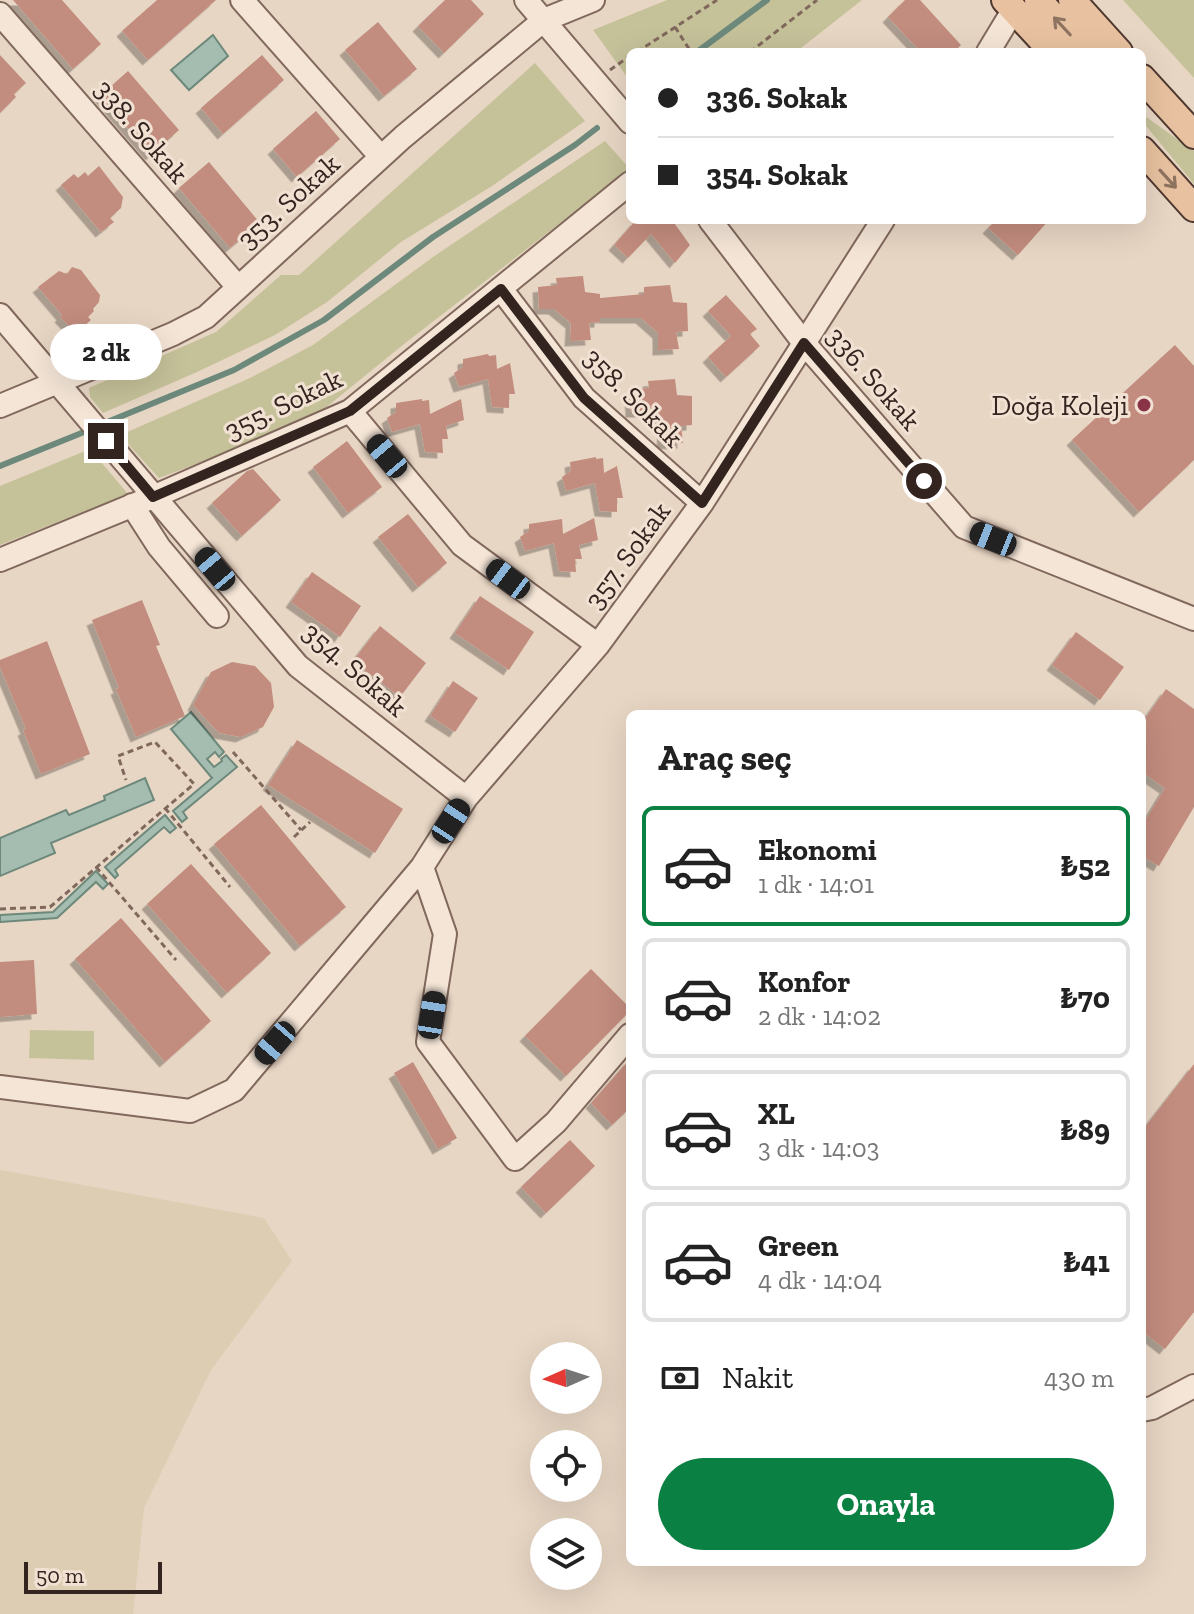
<!DOCTYPE html>
<html lang="tr">
<meta charset="utf-8">
<style>
:root{--surface:#fff;--page:#f2f2f2;--text:#222;--muted:#767676;--line:#e0e0e0;--accent:#0b8043}
body{margin:0;font-family:"Zilla Slab",serif;background:var(--page);color:var(--text);height:100vh;display:flex;flex-direction:column;font-size:30px;white-space:nowrap}
*{box-sizing:border-box;margin:0}
p{font-size:26px;color:var(--muted)}
.icon{flex:none;width:44px;height:44px;fill:none;stroke:currentColor;stroke-width:2;stroke-linecap:round;stroke-linejoin:round}
.map{position:relative;flex:1;overflow:hidden}
.sheet{position:absolute;left:626px;top:710px;width:520px;height:856px;display:flex;flex-direction:column;background:var(--surface);border-radius:12px;box-shadow:0 8px 32px #0002}
.sheet>*{flex:none}
.banner{position:absolute;left:626px;top:48px;width:520px;height:176px;border-radius:12px;box-shadow:0 8px 32px #0002;display:grid;align-content:center;height:176px;padding:0 32px;background:var(--surface)}
.needle{width:52px;rotate:267deg}
.tools{position:absolute;left:530px;top:1342px;display:grid;gap:16px}
.tools a{display:grid;place-items:center;width:72px;height:72px;border-radius:50%;background:var(--surface);box-shadow:0 8px 32px #0002;font-size:40px}
.scale{position:absolute;left:24px;bottom:20px;width:138px;box-sizing:border-box;padding-left:8px;border:4px solid #33241f;border-top:0;font-size:22px;line-height:28px;white-space:nowrap;color:#33241f;-webkit-text-stroke:6px #f1e1d3;paint-order:stroke}
.end{position:absolute;width:36px;height:36px;margin:-18px;border:10px solid #33241f;background:#fff;box-shadow:0 0 0 4px #fff}
.from{border-radius:50%}
.bubble{position:absolute;height:56px;border-radius:28px;background:var(--surface);box-shadow:0 8px 32px #0002;font-size:26px;font-weight:700;line-height:56px;text-align:center}
.car{position:absolute;width:24px;height:48px;margin:-24px -12px;border-radius:10px;box-shadow:0 0 6px 2px #0007;background:linear-gradient(#222 24%,#8ab4d8 0 40%,#222 0 76%,#8ab4d8 0 86%,#222 0)}
.banner b{display:flex;align-items:center;gap:28px;height:76px;font-size:30px}
.banner b+b{border-top:2px solid var(--line)}
.banner i{width:20px;height:20px;background:var(--text)}
ul{padding:0;list-style:none}
li{display:flex;align-items:center;gap:24px;height:120px;margin:0 16px 12px;padding:0 16px;border:4px solid var(--line);border-radius:12px}
li div{flex:1}
li b{display:block;font-size:30px}
li em{font-style:normal;font-weight:700}
li.selected{border-color:var(--accent)}
li>.icon{width:72px;height:72px;stroke-width:1.5}
h2{padding:0 32px;font-size:36px;line-height:96px}
.pay{display:flex;align-items:center;gap:20px;height:88px;padding:0 32px;font-size:30px}
.pay p{margin-inline-start:auto}
.button{display:flex;gap:16px;margin-top:auto;padding:16px 32px}
.button a{flex:1;height:92px;border-radius:48px;background:var(--accent);color:#fff;font-size:32px;font-weight:700;line-height:92px;text-align:center}
.map>svg:first-child{display:block}
.farmland{fill:#ddcdb2}
.green{fill:#c5c199}
.water{fill:#a5bcb0;stroke:#6d897c;stroke-width:2}
.lines{fill:none;stroke-linecap:round;stroke-linejoin:round}
.stream{stroke:#6d897c;stroke-width:6}
.building{fill:#c28c7e;filter:url(#shadow)}
.minor-casing{stroke:#81685c;stroke-width:26}
.major-casing{stroke:#4f3830;stroke-width:30}
.path{stroke:#81685c;stroke-width:3;stroke-dasharray:6 4;stroke-linecap:butt}
.minor{stroke:#f4e5d6;stroke-width:22}
.major{stroke:#e8c2a0;stroke-width:26}
.oneway{stroke:#8e7360}
.route{stroke:#33241f;stroke-width:10}
.poi-dot{fill:#893347;stroke:#f1e1d3;stroke-width:3}
.labels{text-anchor:middle;stroke-width:6;stroke-linejoin:round;paint-order:stroke}
.street-label{font-size:28px;fill:#33241f;stroke:#f1e1d3}
.poi-label{font-size:28px;fill:#33241f;stroke:#f1e1d3;text-anchor:end}
</style>
<div class="map">
<svg width="1194" height="1614" viewBox="0 0 1194 1614">
<defs>
<filter id="shadow"><feDropShadow dx="-5.5" dy="5.5" stdDeviation="0" flood-color="#0004"/></filter>
</defs>
<rect width="100%" height="100%" fill="#e8d6c4"/>
<path class="farmland" d="M0,1170L264,1218L292,1261L211,1370L144,1508L133,1614H0Z"/>
<path class="green" d="M667,0H862L796,52H630V81L593,30Z
M1123,0H1194V78Z
M535,63L585,121L492,186L401,242L327,302L275,335L197,372L103,413L90,397L89,388L216,332L281,275H299Z
M1142,114L1194,151V184L1142,121Z
M605,141L630,169L404,344L308,422L159,478L127,443L125,433L250,378L313,345L433,257Z
M90,449L128,494L0,545V486Z
M30,1030L94,1031V1060L29,1058Z"/>
<path class="water" d="M213,35L228,56L189,90L171,70Z
M191,712L224,752L219,757L215,752L207,759L214,767L222,761L221,759L226,755L237,767L183,812L187,818L182,822L173,811L212,778L171,729Z
M145,778L154,800L51,843L55,853L0,876V838L66,810L69,815L105,800L104,796Z
M165,815L176,828L170,833L164,827L115,870L118,875L115,878L105,867Z
M96,871L108,884L103,889L96,882L57,918L0,922V915L53,912Z"/>
<g class="lines">
<path class="stream" d="M697,52L767,0
M100,425L234,370L324,320L433,237L575,145L597,128
M0,466L89,430"/>
</g>
<path class="building" d="M13,0H62L101,44L73,69Z
M157,0H216L148,60L122,31Z
M445,0H471L484,14L444,53L418,26Z
M905,0H920L961,45L954,52H921L888,17Z
M378,22L417,69L384,96L345,50Z
M0,55L26,83L14,94L16,97L0,113Z
M262,55L284,80L223,134L201,108Z
M128,71L179,130L151,155L100,96Z
M316,111L340,139L297,177L273,149Z
M209,162L260,223L230,248L179,188Z
M99,166L123,197L121,208L110,218L114,222L101,232L61,185L74,174L78,178L85,172L88,176Z
M636,220H672L690,245L675,263L651,234L628,258L614,245Z
M996,220H1049L1018,255L988,228Z
M72,267L81,270L100,295L99,302L93,309L94,311L88,317L91,320L76,333L60,317L62,315L38,287L59,271L67,274Z
M583,276L585,292L600,294V298L644,294V287L670,285L673,302L687,303L688,331L676,332L679,349L658,350V333L641,318H600V322L589,323L591,340L570,341L571,323L554,309H539L538,287L557,285L556,278Z
M726,295L757,329L750,334L760,346L726,377L708,357L731,336L708,311Z
M1175,345L1194,366V460L1139,512L1072,440Z
M488,354L489,356L496,355L497,369L510,363L515,394H509V408L492,407L488,379L459,387L454,373L463,367V359Z
M675,379L677,395L692,396V425L681,426L683,443L662,444L663,426L646,412H631L630,390L649,388L648,381Z
M422,399V401L429,400L430,414L461,399L464,420L446,426L448,439H442L443,453L425,452L420,424L392,432L387,418L396,412V403Z
M347,441L382,487L348,513L313,467Z
M596,457V459L603,458L604,473L617,466L623,498H617V512L600,511L595,483L566,491L562,477L571,471L570,462Z
M253,469L281,500L242,536L212,503L247,471Z
M408,514L447,563L418,587L378,537Z
M594,518L598,540L579,545L582,559H575L576,572L559,571L554,543L525,551L520,537L529,531V524L562,519L563,534Z
M312,572L361,606L340,637L291,602Z
M480,596L534,632L509,670L455,633Z
M142,600L160,645L156,646L185,716L136,737L116,689L119,688L92,620Z
M380,626L426,663L400,697L353,661Z
M1076,632L1124,667L1100,700L1052,665Z
M47,641L90,754L41,774L23,730L26,729L0,667V660Z
M232,662L255,666L271,683L274,707L263,727L241,737L219,733L193,705L211,672Z
M453,681L478,698L455,732L430,716Z
M1166,689L1194,709V807L1159,866L1142,856V826L1165,788L1142,772V723Z
M297,740L403,809L375,853L268,785Z
M261,805L346,907L300,946L214,844Z
M191,864L271,953L227,993L147,904Z
M121,918L211,1021L165,1062L75,959Z
M34,960L37,1014L0,1017V962Z
M591,969L630,1008V1011L566,1076L525,1036Z
M630,1059V1108L612,1125L591,1103Z
M413,1062L457,1138L438,1149L394,1073Z
M1194,1064V1312L1165,1349L1142,1331V1131Z
M570,1140L595,1166L546,1213L521,1187Z"/>
<g class="lines">
<defs>
<path id="minor" d="M242,0L381,157
M526,0L630,122
M0,14L238,287
M988,52L1014,9
M710,220L804,343L964,527L1194,619
M501,289L584,398L702,503
M0,315L298,666L466,798
M0,406L173,334L206,317L403,137L544,20L593,0
M350,411L462,545L598,645
M132,505L159,547L217,616
M0,560L153,497L350,411L630,183
M422,867L445,934L428,1042L515,1159L556,1122L630,1035
M0,1087L190,1111L234,1090L422,867L466,798L598,645L702,503L883,220
M1142,1410L1152,1408L1194,1386"/>
<path id="major" d="M1005,0L1053,52
M1038,0L1086,52
M1072,0L1119,52
M1142,78L1194,135
M1142,150L1194,208"/>
</defs>
<use href="#minor" class="minor-casing"/>
<use href="#major" class="major-casing"/>
<path class="path" d="M675,27L691,52
M637,52L717,0
M750,52L817,0
M610,70L630,56
M233,752L301,830
M165,808L230,887
M294,837L310,822
M96,867L176,960
M0,909L50,907L194,784L155,742L118,756L126,780"/>
<use href="#minor" class="minor"/>
<use href="#major" class="major"/>
</g>
<defs><path id="oneway-shaft" d="M-6 0H5M1.5-3L5.5 0L1.5 3" fill="none" stroke-width="1.6" stroke-linecap="round" stroke-linejoin="round" transform="scale(2)"/></defs>
<g class="oneway">
<use href="#oneway-shaft" transform="translate(1062 26) rotate(-133)"/>
<use href="#oneway-shaft" transform="translate(1168 179) rotate(48)"/>
</g>
<g class="lines">
<path class="route" d="M106,441L153,497L350,411L501,289L584,398L702,503L804,343L924,481"/>
</g>
<circle class="poi-dot" cx="1144" cy="405" r="8"/>
<g class="labels">
<g class="street-label">
<text transform="translate(142 131) rotate(49)" y="10">338. Sokak</text>
<text transform="translate(288 201) rotate(-42)" y="10">353. Sokak</text>
<text transform="translate(874 378) rotate(49)" y="10">336. Sokak</text>
<text transform="translate(634 397) rotate(45)" y="10">358. Sokak</text>
<text transform="translate(283 404) rotate(-26)" y="10">355. Sokak</text>
<text transform="translate(627 555) rotate(-54)" y="10">357. Sokak</text>
<text transform="translate(355 669) rotate(41)" y="10">354. Sokak</text>
</g>
<g class="poi-label">
<text x="1128" y="415">Doğa Koleji</text>
</g>
</g>
</svg>
<div class="tools">
<a><svg class="needle" viewBox="-14 -14 28 28"><path d="M0-13l5 13h-10z" fill="#e53935"/><path d="M0 13l5-13h-10z" fill="#767676"/></svg></a>
<a><svg class="icon" aria-label="locate" viewBox="0 0 24 24"><circle cx="12" cy="12" r="6"/><path d="M12 2v4M12 18v4M2 12h4M18 12h4"/></svg></a>
<a><svg class="icon" aria-label="layers" viewBox="0 0 24 24"><path d="M12 4l9 5-9 5-9-5zM3 14l9 5 9-5"/></svg></a>
</div>
<div class="scale">50 m</div>
<i class="end from" style="left:924px;top:481px"></i>
<i class="end" style="left:106px;top:441px"></i>
<div class="bubble" style="left:50px;top:324px;width:112px">2 dk</div>
<i class="car" style="left:387px;top:456px;rotate:320deg"></i>
<i class="car" style="left:993px;top:539px;rotate:292deg"></i>
<i class="car" style="left:215px;top:569px;rotate:320deg"></i>
<i class="car" style="left:508px;top:579px;rotate:307deg"></i>
<i class="car" style="left:451px;top:821px;rotate:33deg"></i>
<i class="car" style="left:432px;top:1015px;rotate:9deg"></i>
<i class="car" style="left:275px;top:1043px;rotate:221deg"></i>
<div class="banner">
<b><i class="from"></i>336. Sokak</b>
<b><i></i>354. Sokak</b>
</div>
<section class="sheet">
<h2>Araç seç</h2>
<ul>
<li class="selected"><svg class="icon" aria-label="car" viewBox="0 0 24 24"><path d="M5 17H2v-5l4-1 3-4h7l3 4 3 1v5h-3M9 17h6M6 11h13"/><circle cx="7" cy="17" r="2"/><circle cx="17" cy="17" r="2"/></svg><div><b>Ekonomi</b><p>1 dk · 14:01</p></div><em>₺52</em></li>
<li><svg class="icon" aria-label="car" viewBox="0 0 24 24"><path d="M5 17H2v-5l4-1 3-4h7l3 4 3 1v5h-3M9 17h6M6 11h13"/><circle cx="7" cy="17" r="2"/><circle cx="17" cy="17" r="2"/></svg><div><b>Konfor</b><p>2 dk · 14:02</p></div><em>₺70</em></li>
<li><svg class="icon" aria-label="car" viewBox="0 0 24 24"><path d="M5 17H2v-5l4-1 3-4h7l3 4 3 1v5h-3M9 17h6M6 11h13"/><circle cx="7" cy="17" r="2"/><circle cx="17" cy="17" r="2"/></svg><div><b>XL</b><p>3 dk · 14:03</p></div><em>₺89</em></li>
<li><svg class="icon" aria-label="car" viewBox="0 0 24 24"><path d="M5 17H2v-5l4-1 3-4h7l3 4 3 1v5h-3M9 17h6M6 11h13"/><circle cx="7" cy="17" r="2"/><circle cx="17" cy="17" r="2"/></svg><div><b>Green</b><p>4 dk · 14:04</p></div><em>₺41</em></li>
</ul>
<div class="pay"><svg class="icon" aria-label="cash" viewBox="0 0 24 24"><path d="M3 7h18v10H3z"/><circle cx="12" cy="12" r="2"/></svg>Nakit<p>430 m</p></div>
<div class="button"><a>Onayla</a></div>
</section>
</div>
